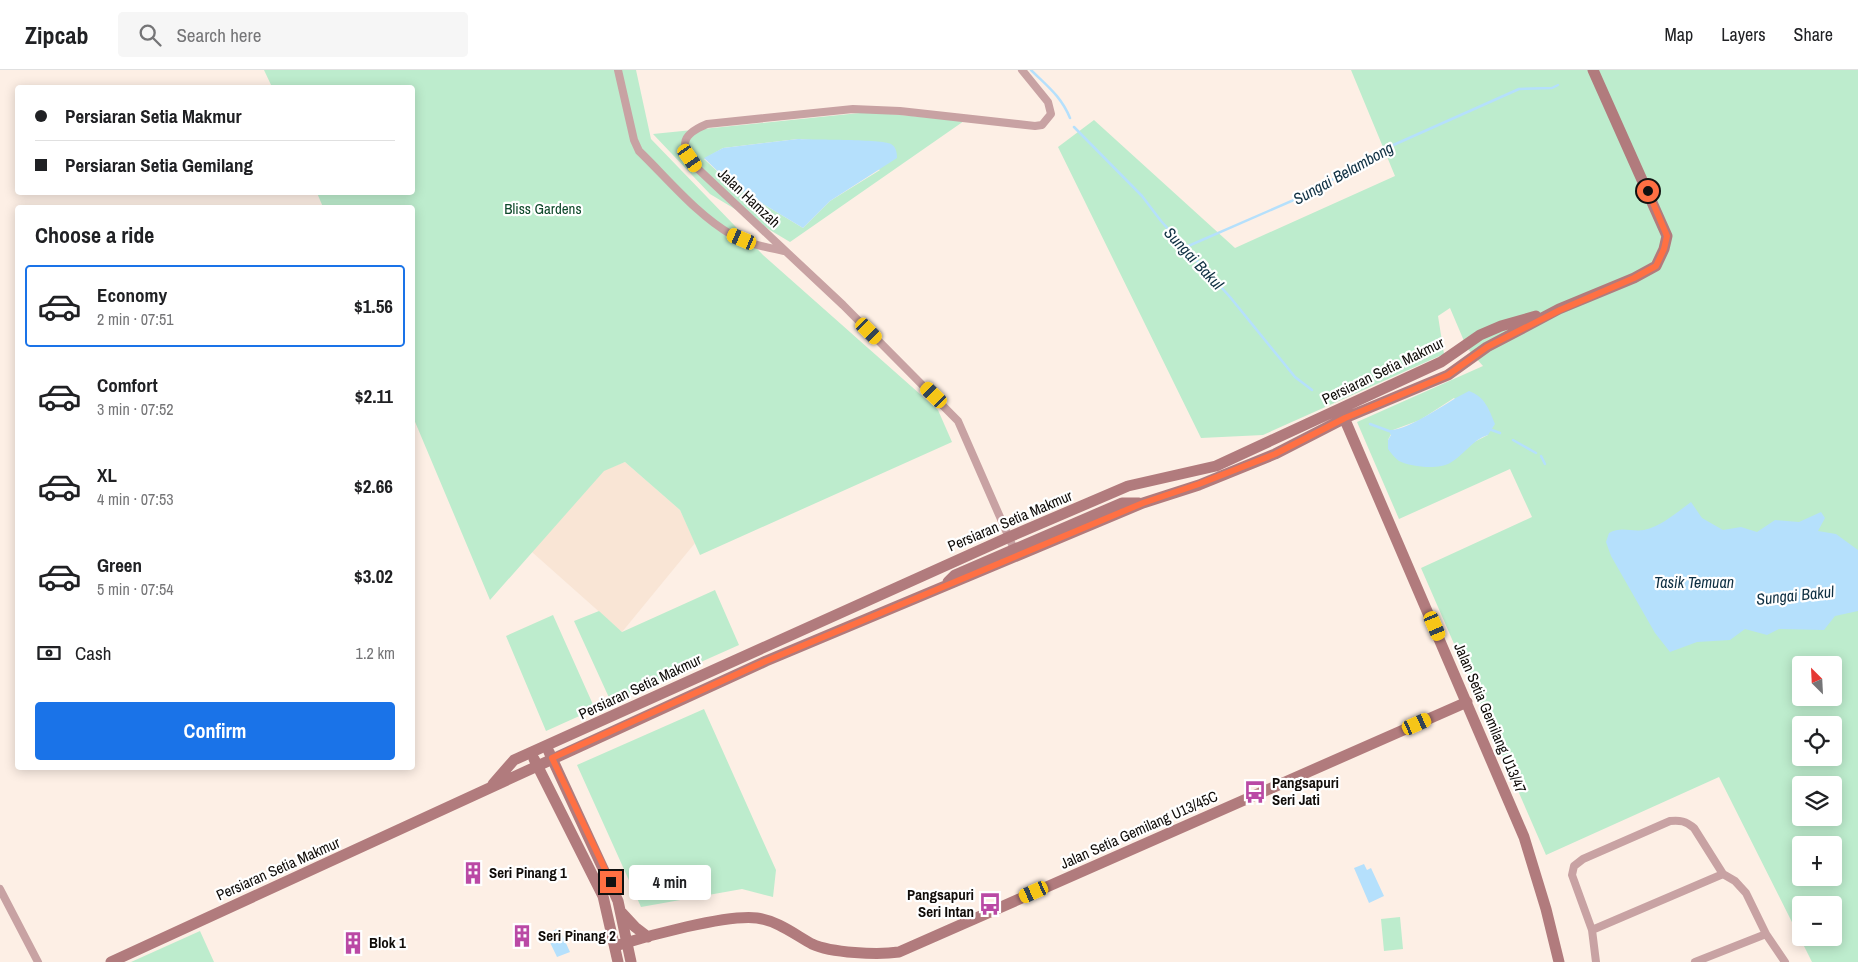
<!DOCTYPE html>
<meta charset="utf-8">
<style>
:root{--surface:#fff;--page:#f6f6f6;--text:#202124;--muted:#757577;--line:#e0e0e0;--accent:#1a73e8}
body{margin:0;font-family:"Archivo Narrow",sans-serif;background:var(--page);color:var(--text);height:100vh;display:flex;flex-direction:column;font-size:19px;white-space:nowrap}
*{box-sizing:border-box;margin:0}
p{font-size:16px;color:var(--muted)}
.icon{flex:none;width:28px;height:28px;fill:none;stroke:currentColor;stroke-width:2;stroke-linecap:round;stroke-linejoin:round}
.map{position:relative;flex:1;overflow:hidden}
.drawer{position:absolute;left:15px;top:135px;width:400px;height:565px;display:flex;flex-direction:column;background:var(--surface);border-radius:5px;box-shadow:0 2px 12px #0003}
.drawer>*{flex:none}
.banner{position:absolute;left:15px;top:15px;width:400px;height:110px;border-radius:5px;box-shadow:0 2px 12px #0003;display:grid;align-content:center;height:110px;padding:0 20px;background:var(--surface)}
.needle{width:32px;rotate:336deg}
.fabs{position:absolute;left:1792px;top:586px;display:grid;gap:10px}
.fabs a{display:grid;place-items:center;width:50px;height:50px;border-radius:5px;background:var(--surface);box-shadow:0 2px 12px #0003;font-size:25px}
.end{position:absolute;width:22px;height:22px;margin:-11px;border:6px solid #ff7043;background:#111;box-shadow:0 0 0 2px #111}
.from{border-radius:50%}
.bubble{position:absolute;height:35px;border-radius:5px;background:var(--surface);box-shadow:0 2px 12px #0003;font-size:16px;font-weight:700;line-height:35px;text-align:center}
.car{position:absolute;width:15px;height:30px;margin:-15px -8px;border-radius:6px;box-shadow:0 0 4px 1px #0007;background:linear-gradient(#f5c518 24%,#345 0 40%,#f5c518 0 76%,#345 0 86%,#f5c518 0)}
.banner b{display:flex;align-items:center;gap:18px;height:48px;font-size:19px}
.banner b+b{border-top:1px solid var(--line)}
.banner i{width:12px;height:12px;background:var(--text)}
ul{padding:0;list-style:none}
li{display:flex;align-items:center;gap:15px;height:82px;margin:0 10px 8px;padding:0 10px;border:2px solid transparent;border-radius:5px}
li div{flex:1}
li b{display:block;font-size:19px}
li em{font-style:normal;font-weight:700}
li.selected{border-color:var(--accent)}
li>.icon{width:45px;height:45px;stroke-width:1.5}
h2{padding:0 20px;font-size:22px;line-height:60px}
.pay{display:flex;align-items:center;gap:12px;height:55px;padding:0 20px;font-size:19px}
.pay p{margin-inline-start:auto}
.button{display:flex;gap:10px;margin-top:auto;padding:10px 20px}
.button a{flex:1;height:58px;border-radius:5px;background:var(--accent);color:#fff;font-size:20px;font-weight:700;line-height:58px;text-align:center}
header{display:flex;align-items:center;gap:30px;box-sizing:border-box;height:70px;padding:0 25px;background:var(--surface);border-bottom:1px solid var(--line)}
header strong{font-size:24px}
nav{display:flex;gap:28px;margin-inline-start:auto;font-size:18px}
.search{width:350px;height:45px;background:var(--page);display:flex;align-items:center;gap:12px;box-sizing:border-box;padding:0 18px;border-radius:5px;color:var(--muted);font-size:19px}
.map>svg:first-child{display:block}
.built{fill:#f9e5d5}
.green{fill:#bdeccd;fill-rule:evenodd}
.water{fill:#b5e0fc}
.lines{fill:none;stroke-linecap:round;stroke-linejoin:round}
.stream{stroke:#b5e0fc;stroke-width:2.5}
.street{stroke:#c8a2a3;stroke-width:8}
.secondary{stroke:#b17b7d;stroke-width:11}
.route{stroke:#ff7043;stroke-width:6}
.labels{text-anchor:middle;stroke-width:4.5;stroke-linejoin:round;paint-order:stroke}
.street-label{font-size:15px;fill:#100c09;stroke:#fff}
.park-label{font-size:15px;fill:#0f492b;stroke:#fff}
.poi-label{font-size:15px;font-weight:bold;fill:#100c09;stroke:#fff;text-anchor:start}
.water-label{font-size:16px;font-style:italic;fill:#0e2f42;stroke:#fff}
</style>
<header>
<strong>Zipcab</strong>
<div class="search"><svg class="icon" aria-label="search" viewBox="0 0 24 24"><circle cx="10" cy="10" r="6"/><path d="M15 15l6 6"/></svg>Search here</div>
<nav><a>Map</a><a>Layers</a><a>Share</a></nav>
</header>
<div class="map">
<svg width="1858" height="892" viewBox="0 0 1858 892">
<rect width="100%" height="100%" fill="#fdefe5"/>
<path class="built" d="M625,392L680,440L695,473L622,562L532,482L604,400Z"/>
<path class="green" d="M264,0H636L651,69L763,185L938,340L952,372L700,485L680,440L625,392L604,401L490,530L413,347L412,138L323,137L317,123L412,122V18L272,17Z
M1351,0H1858V892H1812L1719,707L1546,785L1421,498L1532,447L1510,399L1399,449L1357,352L1483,296L1467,278L1450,238L1438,246L1444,284L1263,365L1201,368L1058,77L1094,50L1235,178L1395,106ZM1454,328L1488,365L1474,372L1388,370L1393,360L1420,350ZM1801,595H1834V628H1801ZM1801,655H1834V688H1801ZM1801,715H1834V748H1801ZM1801,775H1834V808H1801ZM1801,835H1834V868H1801Z
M869,42L964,51L790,172L710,124L653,64ZM798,69L822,71L880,100L830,131L803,158L732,115L704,89L723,78Z
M715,520L739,575L611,632L574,551L599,541L622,562Z
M553,545L595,639L546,661L506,566Z
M704,639L776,800L773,827L742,819L641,837L577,695Z
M1400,847L1403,879L1384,881L1381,849Z
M200,861L214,892H131Z"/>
<path class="water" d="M798,69C815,70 882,69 891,74C896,77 897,82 897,88L830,131L803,158L732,115L704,88L723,78Z
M1469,321C1485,327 1489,339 1495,354L1488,365C1472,370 1464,385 1450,393C1438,400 1411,397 1399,391C1395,388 1391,383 1388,379V370L1391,365L1388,360C1408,362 1449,330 1469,321Z
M1691,432L1702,448L1723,460L1741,457L1757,462L1775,450L1799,452L1821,442L1825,448L1818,461L1836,464L1858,480V541L1835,546L1824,560L1779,559L1767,565L1745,559L1730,570L1697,572L1670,582L1655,563L1611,486L1606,472L1609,463C1621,456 1631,462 1644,460C1662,456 1677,442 1691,432Z
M1364,794L1367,800L1371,798L1384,826L1369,833L1354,798Z
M559,858L570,882L557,887L546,864Z"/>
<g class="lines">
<path class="stream" d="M1031,0C1047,16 1061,26 1070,48
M1074,57L1142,126L1161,151L1230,227L1295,307L1312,320
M1186,177L1319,119L1362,89L1519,19L1552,18L1558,15
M1370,354L1389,361
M1489,359L1500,363
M1513,370L1536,383
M1541,386L1545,394"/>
<path class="street" d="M618,0L634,70L639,81C668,109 697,145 732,165C748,174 766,177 784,181
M1014,479L958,351L843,235L698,99C681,76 678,66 707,54L853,39L900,41L1035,56L1042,55L1051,44L1048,32L1022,0
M0,819L38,892
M1592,860L1723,804
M1596,892L1592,860L1572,805L1574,796L1583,789L1670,751C1680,750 1686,751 1694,758L1723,804L1735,811L1746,823L1766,864L1785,892
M1695,892L1766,864"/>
<path class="secondary" d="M1342,343L1524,767L1546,839L1559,892
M948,512L955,505L1122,433H1139
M549,682L618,831L631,892
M534,689L603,826L618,892
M493,714L514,690L1009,467L1128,416L1216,396L1441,292L1480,265L1501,256L1536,246
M622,843L635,857L648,867
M615,876C647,866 727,844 757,848C778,851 794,864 812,874C831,883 878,885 899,882L1467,632
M111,892L766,591L1143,433L1199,415L1275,384L1345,348L1448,305L1487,277L1559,239L1634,208L1656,196L1664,179L1667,166L1593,0"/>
</g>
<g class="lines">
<path class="route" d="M611,812L552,688L766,591L1143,433L1199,414L1275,384L1345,348L1448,305L1487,277L1560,240L1634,208L1656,196L1664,179L1667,166L1648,121"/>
</g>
<defs>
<symbol id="bus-bare" viewBox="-9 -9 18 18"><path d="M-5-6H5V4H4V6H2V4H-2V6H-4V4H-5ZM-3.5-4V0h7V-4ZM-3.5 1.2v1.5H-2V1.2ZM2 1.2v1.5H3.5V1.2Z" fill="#ba49a5" stroke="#fff" stroke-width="2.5" paint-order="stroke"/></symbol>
<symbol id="building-bare" viewBox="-9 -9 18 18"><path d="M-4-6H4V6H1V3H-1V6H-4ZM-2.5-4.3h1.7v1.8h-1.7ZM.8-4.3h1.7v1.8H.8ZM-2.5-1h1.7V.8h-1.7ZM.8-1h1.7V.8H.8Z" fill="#ba49a5" stroke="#fff" stroke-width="2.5" paint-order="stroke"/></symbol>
</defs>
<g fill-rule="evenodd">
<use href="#bus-bare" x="1239" y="706" width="32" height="32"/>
<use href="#building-bare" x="457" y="787" width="32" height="32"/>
<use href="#bus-bare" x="974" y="818" width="32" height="32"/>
<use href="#building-bare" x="506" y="850" width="32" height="32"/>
<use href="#building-bare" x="337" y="857" width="32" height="32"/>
</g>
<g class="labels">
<g class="street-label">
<text transform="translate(749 128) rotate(43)" y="5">Jalan Hamzah</text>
<text transform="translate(1383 301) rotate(-26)" y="5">Persiaran Setia Makmur</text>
<text transform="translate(1010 451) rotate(-23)" y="5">Persiaran Setia Makmur</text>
<text transform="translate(640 617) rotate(-25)" y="5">Persiaran Setia Makmur</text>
<text transform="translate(1490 648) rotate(67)" y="5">Jalan Setia Gemilang U13/47</text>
<text transform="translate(1139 760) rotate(-24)" y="5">Jalan Setia Gemilang U13/45C</text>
<text transform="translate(278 799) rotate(-24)" y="5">Persiaran Setia Makmur</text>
</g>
<g class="park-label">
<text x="543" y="144">Bliss Gardens</text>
</g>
<g class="poi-label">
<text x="1272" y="718">Pangsapuri<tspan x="1272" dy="17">Seri Jati</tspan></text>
<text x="489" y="808">Seri Pinang 1</text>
<text x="974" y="830" text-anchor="end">Pangsapuri<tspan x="974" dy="17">Seri Intan</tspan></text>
<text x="538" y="871">Seri Pinang 2</text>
<text x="369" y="878">Blok 1</text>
</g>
<g class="water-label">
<text transform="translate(1343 103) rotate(-29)" y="6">Sungai Belambong</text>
<text transform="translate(1194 188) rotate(47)" y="6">Sungai Bakul</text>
<text x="1694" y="518">Tasik Temuan</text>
<text transform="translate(1795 525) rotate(-6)" y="6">Sungai Bakul</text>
</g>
</g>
</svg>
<div class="fabs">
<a><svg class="needle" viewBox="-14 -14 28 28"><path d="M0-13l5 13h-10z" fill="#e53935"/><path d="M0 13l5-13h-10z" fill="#757577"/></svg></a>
<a><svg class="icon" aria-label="locate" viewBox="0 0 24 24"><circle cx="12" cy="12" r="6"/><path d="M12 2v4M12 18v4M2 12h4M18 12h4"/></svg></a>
<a><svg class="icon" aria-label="layers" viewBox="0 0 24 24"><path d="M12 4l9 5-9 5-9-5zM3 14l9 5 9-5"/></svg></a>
<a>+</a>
<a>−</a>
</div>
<i class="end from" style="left:1648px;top:121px"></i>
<i class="end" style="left:611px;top:812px"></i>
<div class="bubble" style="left:629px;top:795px;width:82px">4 min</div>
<i class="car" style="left:690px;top:88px;rotate:145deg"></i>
<i class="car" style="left:742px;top:169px;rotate:293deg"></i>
<i class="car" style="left:869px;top:261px;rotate:135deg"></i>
<i class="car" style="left:934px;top:325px;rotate:314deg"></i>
<i class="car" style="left:1435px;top:556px;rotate:157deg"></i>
<i class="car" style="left:1417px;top:654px;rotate:66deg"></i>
<i class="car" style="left:1034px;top:822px;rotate:246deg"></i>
<div class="banner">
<b><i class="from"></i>Persiaran Setia Makmur</b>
<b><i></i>Persiaran Setia Gemilang</b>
</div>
<section class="drawer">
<h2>Choose a ride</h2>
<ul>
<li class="selected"><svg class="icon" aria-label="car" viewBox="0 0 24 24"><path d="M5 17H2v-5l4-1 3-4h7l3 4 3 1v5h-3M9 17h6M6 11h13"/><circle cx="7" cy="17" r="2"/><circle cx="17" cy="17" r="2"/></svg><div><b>Economy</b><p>2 min · 07:51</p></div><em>$1.56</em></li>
<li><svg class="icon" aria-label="car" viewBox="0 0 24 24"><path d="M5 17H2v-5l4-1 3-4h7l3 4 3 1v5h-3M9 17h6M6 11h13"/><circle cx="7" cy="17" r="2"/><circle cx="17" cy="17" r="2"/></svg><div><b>Comfort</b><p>3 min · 07:52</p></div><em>$2.11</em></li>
<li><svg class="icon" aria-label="car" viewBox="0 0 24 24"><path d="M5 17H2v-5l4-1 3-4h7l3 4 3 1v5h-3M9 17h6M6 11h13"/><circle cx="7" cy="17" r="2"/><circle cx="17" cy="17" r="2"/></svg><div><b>XL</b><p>4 min · 07:53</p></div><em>$2.66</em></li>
<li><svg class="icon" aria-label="car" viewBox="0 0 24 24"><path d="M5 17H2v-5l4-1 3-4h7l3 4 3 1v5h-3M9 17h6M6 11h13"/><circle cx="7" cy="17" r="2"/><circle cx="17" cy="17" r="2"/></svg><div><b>Green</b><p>5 min · 07:54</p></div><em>$3.02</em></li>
</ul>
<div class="pay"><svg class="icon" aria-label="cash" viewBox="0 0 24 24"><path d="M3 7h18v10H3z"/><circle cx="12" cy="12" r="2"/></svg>Cash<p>1.2 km</p></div>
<div class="button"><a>Confirm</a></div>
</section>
</div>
